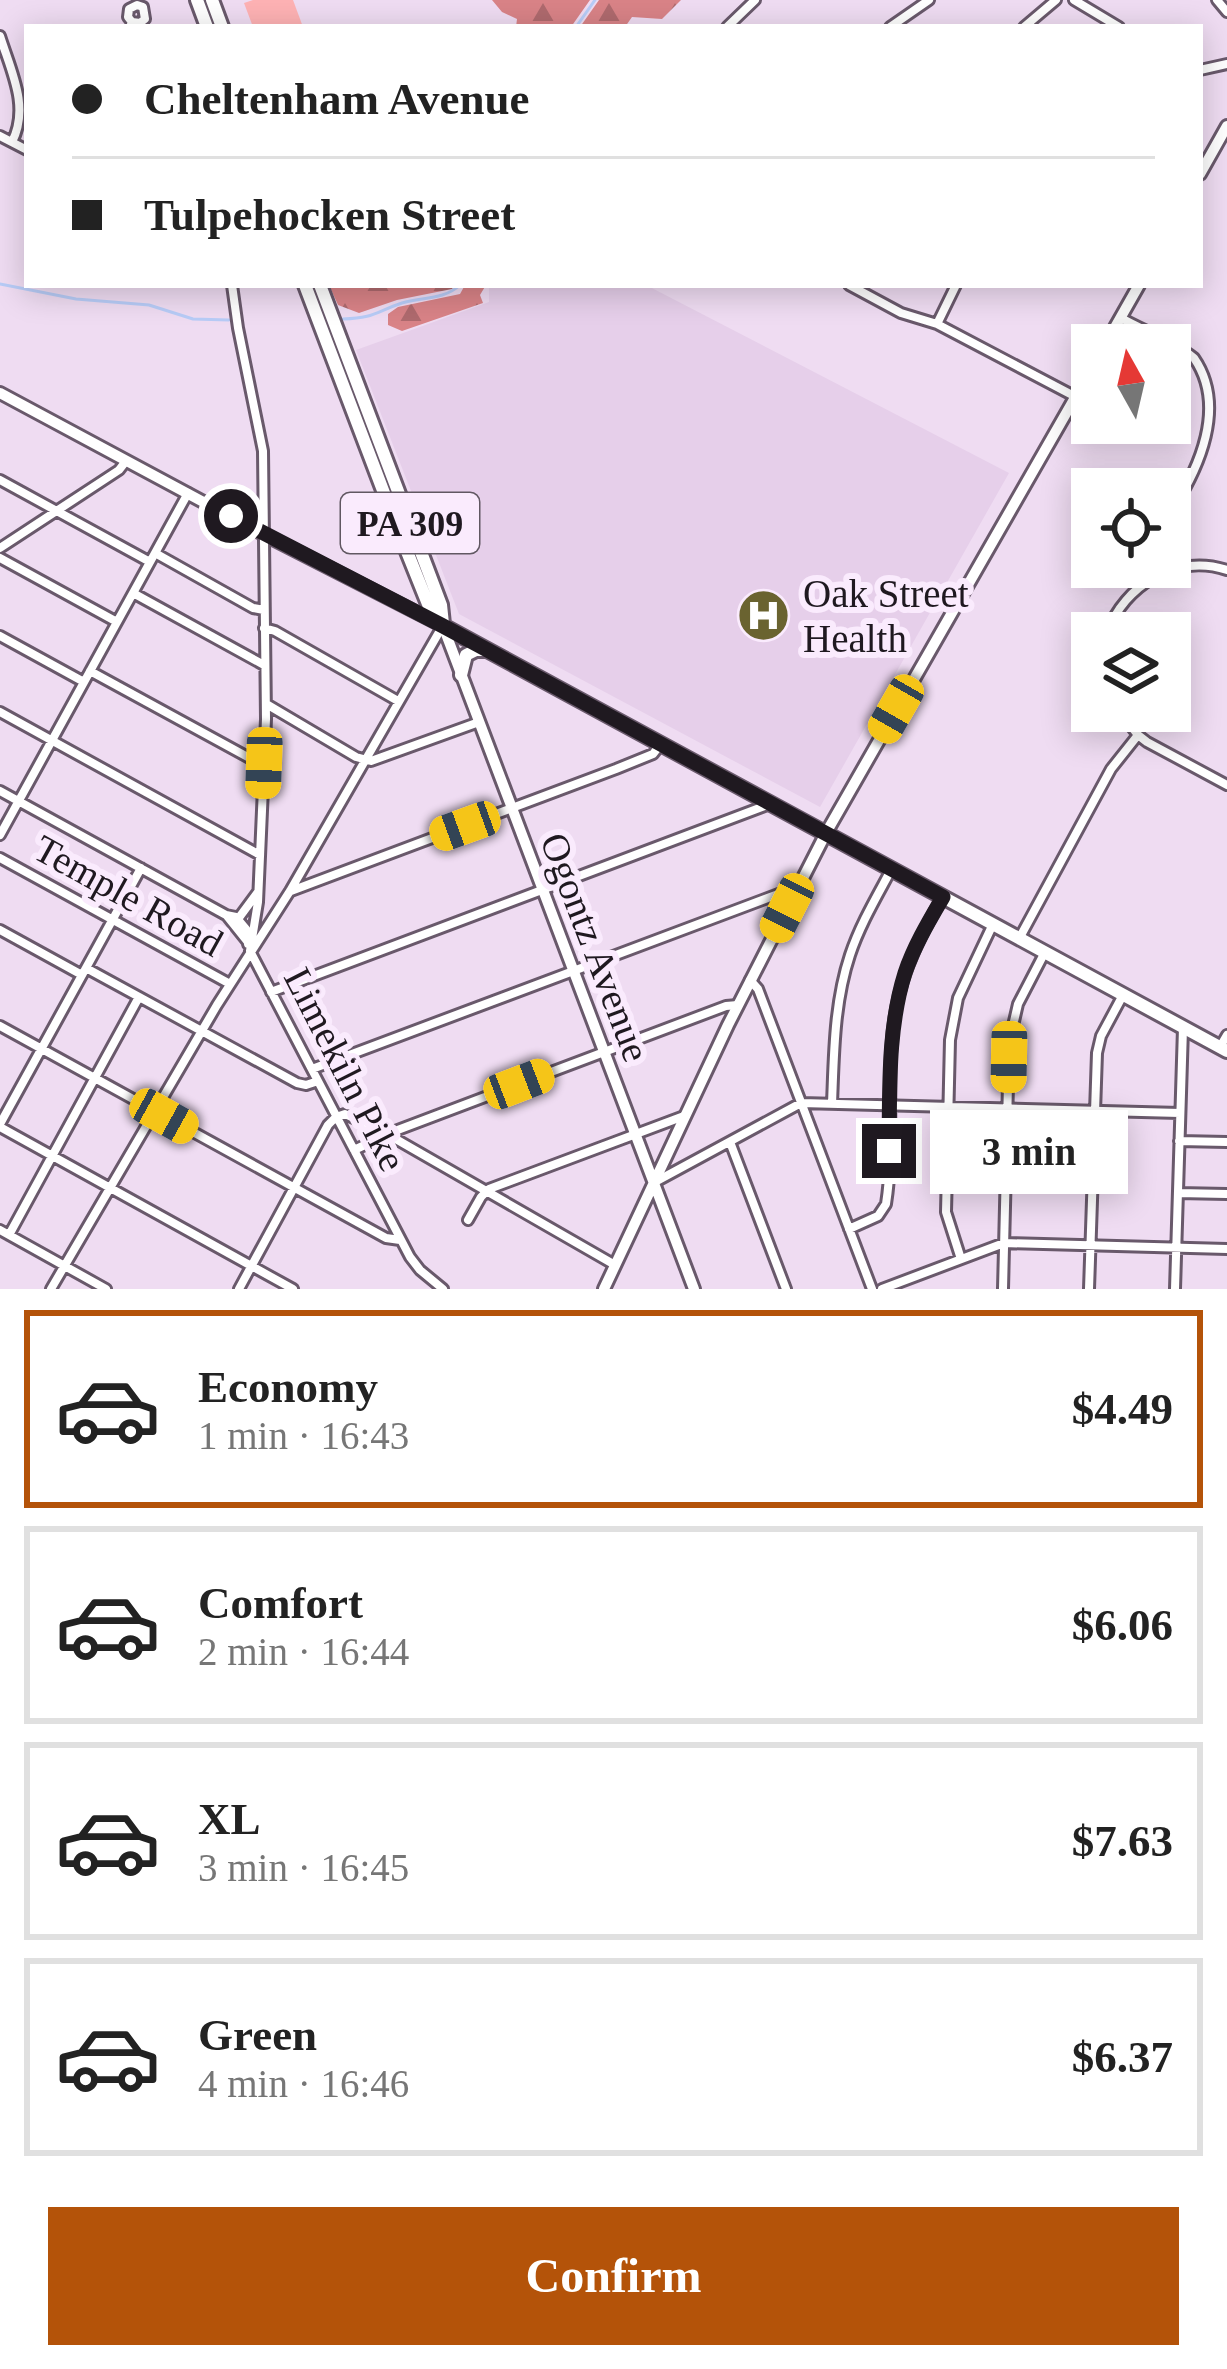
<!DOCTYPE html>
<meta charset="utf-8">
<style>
:root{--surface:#fff;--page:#f2f2f2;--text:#222;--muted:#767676;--line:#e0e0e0;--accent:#b45309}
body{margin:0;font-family:"Times New Roman",serif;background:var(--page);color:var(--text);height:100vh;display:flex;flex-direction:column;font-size:45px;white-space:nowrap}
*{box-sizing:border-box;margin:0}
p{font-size:39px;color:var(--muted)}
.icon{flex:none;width:66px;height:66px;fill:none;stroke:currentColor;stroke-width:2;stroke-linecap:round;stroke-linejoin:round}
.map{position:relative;height:1289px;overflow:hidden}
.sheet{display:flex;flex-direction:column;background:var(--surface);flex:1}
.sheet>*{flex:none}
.banner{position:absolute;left:24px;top:24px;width:1179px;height:264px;border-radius:0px;box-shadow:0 6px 30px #0003;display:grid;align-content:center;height:264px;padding:0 48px;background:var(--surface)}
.needle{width:78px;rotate:352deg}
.controls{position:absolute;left:1071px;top:324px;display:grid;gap:24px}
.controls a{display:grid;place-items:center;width:120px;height:120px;border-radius:0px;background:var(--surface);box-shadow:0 6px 30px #0003;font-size:60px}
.end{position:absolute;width:54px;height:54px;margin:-27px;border:15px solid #1f1920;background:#fff;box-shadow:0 0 0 6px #fff}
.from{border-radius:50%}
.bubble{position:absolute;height:84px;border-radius:0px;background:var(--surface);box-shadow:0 6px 30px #0003;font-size:39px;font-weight:700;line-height:84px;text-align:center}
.car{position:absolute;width:36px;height:72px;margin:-36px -18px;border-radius:15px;box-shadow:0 0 9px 3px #0007;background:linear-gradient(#f5c518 24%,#345 0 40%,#f5c518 0 76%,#345 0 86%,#f5c518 0)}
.banner b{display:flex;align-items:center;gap:42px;height:114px;font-size:45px}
.banner b+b{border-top:3px solid var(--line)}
.banner i{width:30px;height:30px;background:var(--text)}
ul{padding:21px 0 0;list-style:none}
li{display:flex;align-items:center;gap:36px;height:198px;margin:0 24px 18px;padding:0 24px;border:6px solid var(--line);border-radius:0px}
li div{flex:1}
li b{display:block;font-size:45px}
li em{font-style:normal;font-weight:700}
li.on{border-color:var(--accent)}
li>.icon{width:108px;height:108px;stroke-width:1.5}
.button{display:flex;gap:24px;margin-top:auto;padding:24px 48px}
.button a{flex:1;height:138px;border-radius:0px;background:var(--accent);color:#fff;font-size:48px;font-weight:700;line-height:138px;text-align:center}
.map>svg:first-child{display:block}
.built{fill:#e6cfea}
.forest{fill:url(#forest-firs)}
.park{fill:#feb2b4}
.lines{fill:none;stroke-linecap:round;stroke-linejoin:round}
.stream{stroke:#b8ccf7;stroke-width:3}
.minor-casing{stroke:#69596b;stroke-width:14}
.major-casing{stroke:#69596b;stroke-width:16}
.highway-casing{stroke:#69596b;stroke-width:18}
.minor{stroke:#fff;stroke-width:8}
.major{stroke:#fff;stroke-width:10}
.highway{stroke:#fff;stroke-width:12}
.route{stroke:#1f1920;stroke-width:15}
.labels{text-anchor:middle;stroke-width:12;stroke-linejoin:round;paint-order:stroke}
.shield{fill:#faebfd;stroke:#615862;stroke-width:3}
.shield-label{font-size:36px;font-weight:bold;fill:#1f1920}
.poi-label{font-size:39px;fill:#1f1920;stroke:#faebfd;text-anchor:start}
.street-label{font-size:39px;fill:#1f1920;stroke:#faebfd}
</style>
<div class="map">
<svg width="1227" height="1289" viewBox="0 0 1227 1289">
<defs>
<pattern id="forest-firs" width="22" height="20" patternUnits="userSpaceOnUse" patternTransform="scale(3)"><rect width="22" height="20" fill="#d98387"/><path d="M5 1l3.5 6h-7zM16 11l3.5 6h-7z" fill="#af6a6e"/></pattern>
</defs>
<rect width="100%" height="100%" fill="#efdcf2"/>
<path class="built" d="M492,285H646L1009,473L820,807L459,614L356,350L489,302V288Z"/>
<path class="forest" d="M492,0H590L571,27H516L517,19L502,12Z
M599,0H681L662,19L632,17L625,27H580Z
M329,285H455L452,289L397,300L359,313L338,305Z
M465,285H486L480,295L483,303L402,331L388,325V314L398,307L460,294Z"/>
<path class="park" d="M253,0H293L303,27H253L244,3Z"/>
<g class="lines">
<path class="stream" d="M576,27L595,0
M0,284L76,299L149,305L193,319L229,320
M343,319C375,318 375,312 402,303C422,297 444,300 460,285"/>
<defs>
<path id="minor" d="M1074,0L1119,27
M1217,0L1227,12
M130,27L132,22L128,17L129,9L137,5L143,7L145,19L140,23L132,22
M727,27L755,0
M890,27L929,0
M1024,27L1056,0
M0,36C11,71 30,107 12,142
M1200,70L1227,64
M0,136L27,150
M232,285L238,328L263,451L266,719L258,902L250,951L410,1257L420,1270L443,1289
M849,285L901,313L937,324L1076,397
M1121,318C1144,331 1173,341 1194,358C1227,406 1200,468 1170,513
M937,324L956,285
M0,480L150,562
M0,548L119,470L126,461
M155,553L253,608L264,610
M0,558L117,622
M133,593L264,665
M264,628L275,631L398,701
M1107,633C1124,585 1177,553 1227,570
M0,636L84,682
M90,671L255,761L264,763
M268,705L356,757L371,761L479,722
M1119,711L1138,735L1147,742L1227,785
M0,712L260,855
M0,791L226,915L236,917L246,929L248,944
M0,835L188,493
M0,858L230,984
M291,891L616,769L653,754L660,745
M227,916L247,941
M238,919L258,892
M0,930L82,975
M1020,937L1111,769L1138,735
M86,968L297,1083L306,1085L318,1081
M750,980L758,989L872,1289
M271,992L770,804
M0,1026L386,1238L400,1240
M1220,1047L1227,1035
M312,1069L797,887
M832,1104C834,1054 834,1003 850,955C860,925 876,898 891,870
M0,1124L141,868
M0,1127L293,1289
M1179,1141L1227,1142
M730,1142L786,1289
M354,1150L395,1131L726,1006L738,1005
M655,1182L801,1103L1180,1113
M1178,1193L1227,1194
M468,1220L481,1197L489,1189L684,1116
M849,1229L878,1216L886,1204C896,1140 884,1073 896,1009C903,969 922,933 942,898
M0,1230L106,1289
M9,1235L139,997
M961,1259L946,1212L950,1040L958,998L993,924
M51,1289L217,1005L290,891L442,627
M239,1289L328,1125L336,1117L345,1114L387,1134L615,1265
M882,1289L1004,1243L1227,1249
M1003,1289L1009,1043L1018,1004L1045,952
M1089,1289L1097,1053L1101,1036L1123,995
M1175,1289L1183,1028"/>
<path id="major" d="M1200,174L1227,126
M1105,345L1139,285
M0,393L263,534L443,626L694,1289
M604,1289L728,1025L826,833L1092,368"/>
<path id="highway" d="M197,0L207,27
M212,0L222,27
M305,285L392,514L430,609L443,626L1227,1051
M320,285L441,605L443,624
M461,675L466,655L476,650H485"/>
</defs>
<use href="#minor" class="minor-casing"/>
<use href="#major" class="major-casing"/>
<use href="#highway" class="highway-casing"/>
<use href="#minor" class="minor"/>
<use href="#major" class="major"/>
<use href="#highway" class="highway"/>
</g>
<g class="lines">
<path class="route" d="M231,516L443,626L943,897C929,921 914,946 905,973C887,1030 890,1092 889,1151"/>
</g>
<defs>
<symbol id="hospital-disc" viewBox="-11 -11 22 22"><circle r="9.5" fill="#6a6330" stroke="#faebfd"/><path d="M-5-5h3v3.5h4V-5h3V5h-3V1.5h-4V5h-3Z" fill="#fff"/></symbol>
</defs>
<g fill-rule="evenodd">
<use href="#hospital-disc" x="734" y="586" width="59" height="59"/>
</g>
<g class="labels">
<rect class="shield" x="341" y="493" width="138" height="60" rx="9"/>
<g class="shield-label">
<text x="410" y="536">PA 309</text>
</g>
<g class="poi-label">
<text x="803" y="607">Oak Street<tspan x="803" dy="45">Health</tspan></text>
</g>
<g class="street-label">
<text transform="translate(129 895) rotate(29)" y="14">Temple Road</text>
<text transform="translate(596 947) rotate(69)" y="14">Ogontz Avenue</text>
<text transform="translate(346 1069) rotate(63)" y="14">Limekiln Pike</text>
</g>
</g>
</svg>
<div class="controls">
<a><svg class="needle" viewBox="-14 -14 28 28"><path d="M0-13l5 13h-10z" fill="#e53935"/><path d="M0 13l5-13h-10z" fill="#767676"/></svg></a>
<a><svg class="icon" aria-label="locate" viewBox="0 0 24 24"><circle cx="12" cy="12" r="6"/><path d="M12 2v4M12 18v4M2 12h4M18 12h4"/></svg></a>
<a><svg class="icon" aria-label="layers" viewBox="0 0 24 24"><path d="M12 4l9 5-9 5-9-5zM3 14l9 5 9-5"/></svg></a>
</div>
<i class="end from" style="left:231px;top:516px"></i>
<i class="end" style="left:889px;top:1151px"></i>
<div class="bubble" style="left:930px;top:1110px;width:198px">3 min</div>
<i class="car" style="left:896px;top:709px;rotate:210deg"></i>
<i class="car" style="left:264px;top:763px;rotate:182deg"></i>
<i class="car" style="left:465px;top:826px;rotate:250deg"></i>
<i class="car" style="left:787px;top:908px;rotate:207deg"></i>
<i class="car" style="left:1009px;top:1057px;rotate:181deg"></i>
<i class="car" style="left:519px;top:1084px;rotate:69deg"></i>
<i class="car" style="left:164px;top:1116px;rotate:119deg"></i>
<div class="banner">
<b><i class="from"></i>Cheltenham Avenue</b>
<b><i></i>Tulpehocken Street</b>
</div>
</div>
<section class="sheet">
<ul>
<li class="on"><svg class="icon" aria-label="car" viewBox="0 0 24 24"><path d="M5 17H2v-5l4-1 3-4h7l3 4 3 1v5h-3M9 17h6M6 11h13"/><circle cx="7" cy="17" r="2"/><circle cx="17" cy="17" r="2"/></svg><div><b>Economy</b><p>1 min · 16:43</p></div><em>$4.49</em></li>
<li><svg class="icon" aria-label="car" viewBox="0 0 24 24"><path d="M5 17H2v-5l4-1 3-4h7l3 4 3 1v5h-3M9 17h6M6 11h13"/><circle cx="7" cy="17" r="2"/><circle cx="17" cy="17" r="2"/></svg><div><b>Comfort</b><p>2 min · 16:44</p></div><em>$6.06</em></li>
<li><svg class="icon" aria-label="car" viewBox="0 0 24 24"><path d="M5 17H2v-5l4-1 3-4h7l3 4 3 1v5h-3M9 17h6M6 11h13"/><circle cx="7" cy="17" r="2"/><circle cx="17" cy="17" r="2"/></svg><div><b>XL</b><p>3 min · 16:45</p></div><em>$7.63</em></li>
<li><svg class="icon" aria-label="car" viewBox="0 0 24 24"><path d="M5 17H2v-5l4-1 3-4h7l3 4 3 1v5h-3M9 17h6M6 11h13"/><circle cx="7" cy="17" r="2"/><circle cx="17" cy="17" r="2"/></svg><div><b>Green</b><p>4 min · 16:46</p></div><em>$6.37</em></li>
</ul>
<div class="button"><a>Confirm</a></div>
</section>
